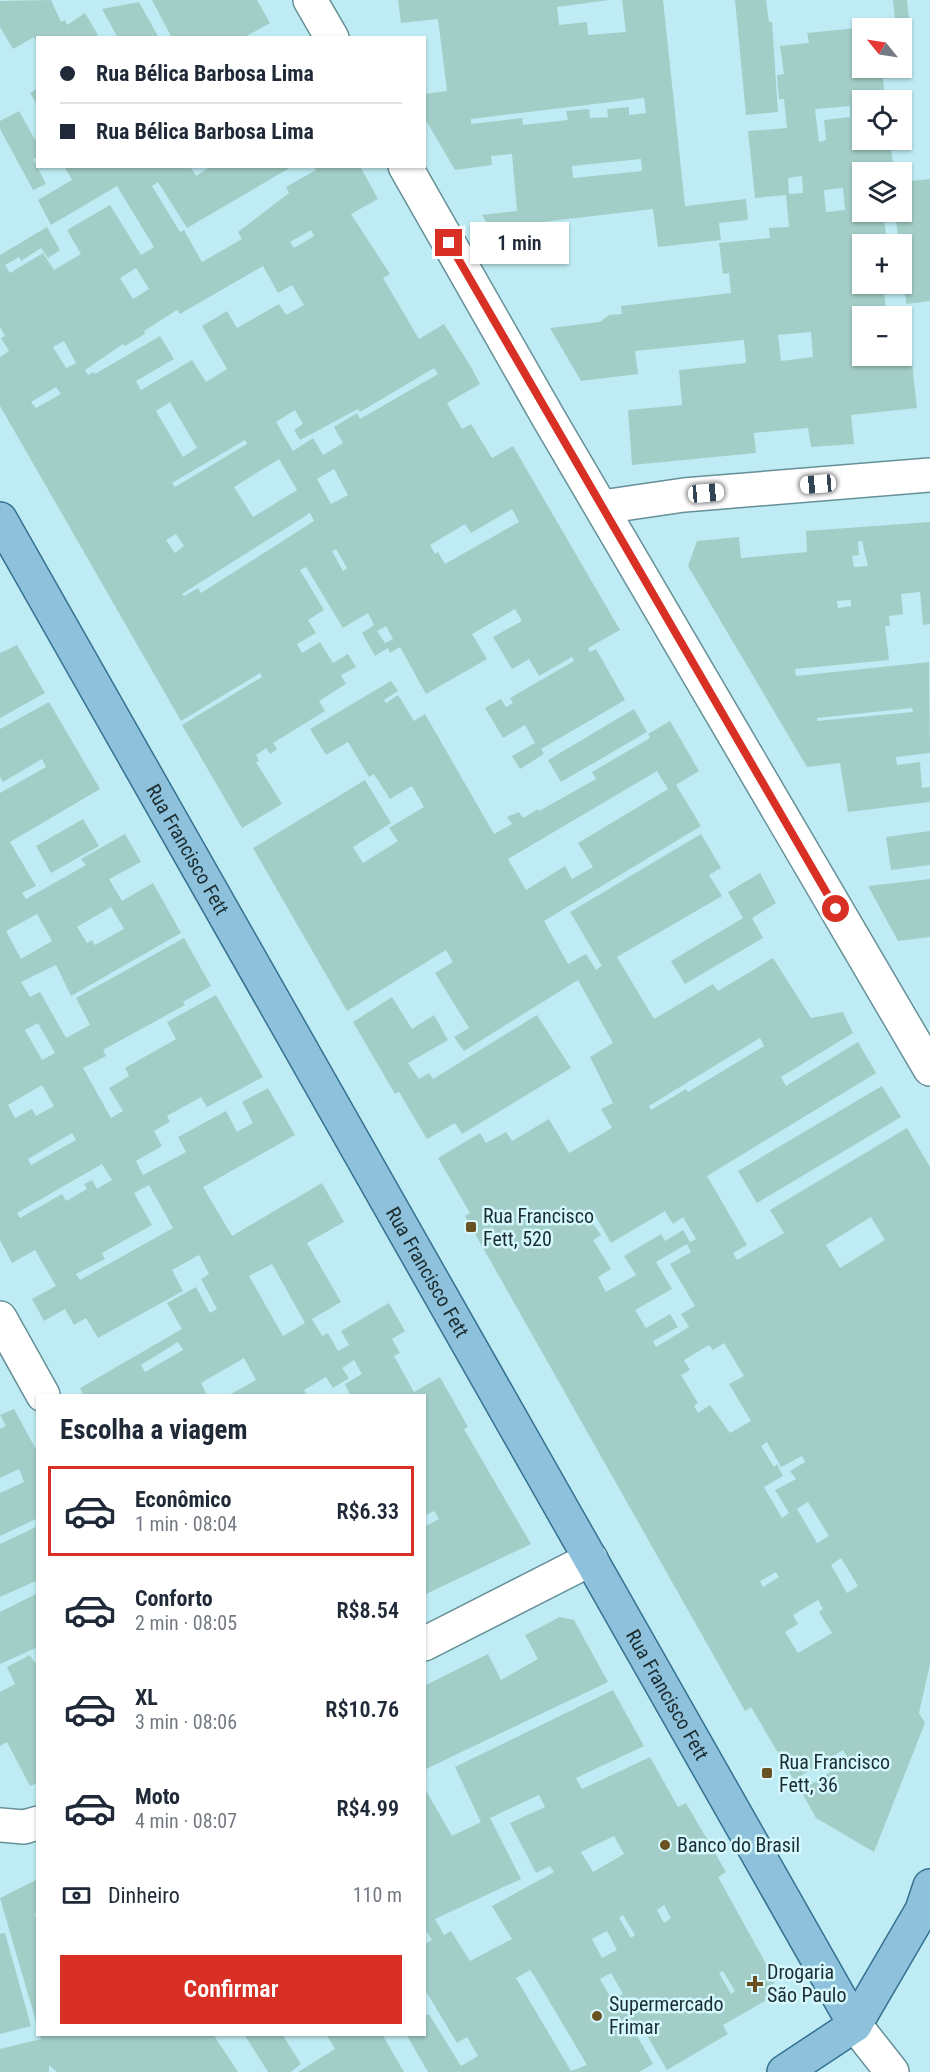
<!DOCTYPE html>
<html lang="pt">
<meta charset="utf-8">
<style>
:root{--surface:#fff;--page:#f2f2f3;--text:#1f2937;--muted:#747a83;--line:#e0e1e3;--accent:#d93025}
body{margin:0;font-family:"Roboto Condensed",sans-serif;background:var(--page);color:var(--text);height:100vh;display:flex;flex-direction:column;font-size:22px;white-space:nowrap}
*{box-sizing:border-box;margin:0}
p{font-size:20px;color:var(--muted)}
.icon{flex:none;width:33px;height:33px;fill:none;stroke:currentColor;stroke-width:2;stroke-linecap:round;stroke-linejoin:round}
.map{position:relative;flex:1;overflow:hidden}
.side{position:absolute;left:36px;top:1394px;width:390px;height:642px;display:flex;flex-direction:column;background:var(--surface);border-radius:0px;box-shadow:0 2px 4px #0004}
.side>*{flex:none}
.guide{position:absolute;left:36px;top:36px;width:390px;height:132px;border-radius:0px;box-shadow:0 2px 4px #0004;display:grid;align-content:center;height:132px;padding:0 24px;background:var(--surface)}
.needle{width:39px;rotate:300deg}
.fabs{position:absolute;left:852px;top:18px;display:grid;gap:12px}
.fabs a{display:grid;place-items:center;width:60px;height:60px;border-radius:0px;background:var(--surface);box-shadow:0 2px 4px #0004;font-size:30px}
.end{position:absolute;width:27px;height:27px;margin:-14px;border:8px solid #d93025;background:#fff;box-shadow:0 0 0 3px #fff}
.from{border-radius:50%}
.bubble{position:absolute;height:42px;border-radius:0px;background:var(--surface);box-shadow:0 2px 4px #0004;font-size:20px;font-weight:600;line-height:42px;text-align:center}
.car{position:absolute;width:18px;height:36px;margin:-18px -9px;border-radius:8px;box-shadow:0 0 4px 2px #0007;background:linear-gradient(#fff 24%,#345 0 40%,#fff 0 76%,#345 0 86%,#fff 0)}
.guide b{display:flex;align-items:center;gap:21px;height:57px;font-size:22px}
.guide b+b{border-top:2px solid var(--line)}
.guide i{width:15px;height:15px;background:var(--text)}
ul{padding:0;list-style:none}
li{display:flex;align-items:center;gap:18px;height:90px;margin:0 12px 9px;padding:0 12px;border:3px solid transparent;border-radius:0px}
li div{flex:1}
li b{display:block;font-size:22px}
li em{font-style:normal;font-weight:600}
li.active{border-color:var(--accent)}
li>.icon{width:54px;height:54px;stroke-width:1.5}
h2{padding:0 24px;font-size:27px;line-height:72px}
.pay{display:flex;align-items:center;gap:15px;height:66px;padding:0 24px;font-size:22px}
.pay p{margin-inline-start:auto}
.button{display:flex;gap:12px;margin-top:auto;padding:12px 24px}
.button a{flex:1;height:69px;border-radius:0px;background:var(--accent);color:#fff;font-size:24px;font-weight:600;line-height:69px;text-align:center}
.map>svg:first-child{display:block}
.building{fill:#a2cec7;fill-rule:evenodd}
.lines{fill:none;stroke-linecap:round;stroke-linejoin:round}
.minor-casing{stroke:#659097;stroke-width:36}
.major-casing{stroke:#347290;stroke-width:36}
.minor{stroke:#fff;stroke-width:33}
.major{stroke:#8ec1db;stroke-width:33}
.route{stroke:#d93025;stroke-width:8}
.poi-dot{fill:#6a5122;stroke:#d4f8fe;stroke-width:2}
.labels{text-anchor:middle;stroke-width:5;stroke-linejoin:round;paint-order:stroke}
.street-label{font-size:20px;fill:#1b2d30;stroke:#d4f8fe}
.poi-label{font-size:20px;fill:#1b2d30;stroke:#d4f8fe;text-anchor:start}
</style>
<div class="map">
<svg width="930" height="2072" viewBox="0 0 930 2072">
<rect width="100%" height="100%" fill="#bfecf4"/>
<path class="building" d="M51,0L61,22L65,20L67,25L85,13L98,35L93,38H38V43L34,37L13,49L0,27V1Z
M152,0H257L270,23L243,38H172Z
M398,0H609L557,7L559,25L587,22L588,35L626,32L622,0H663L685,206L746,199L748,220L719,223L721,240L658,247L653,209L490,228L482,215L517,211L512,154L491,156L492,165L455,170L424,117V94L447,91L438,19L401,23ZM644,98L646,113L629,115V107L607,109L608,117L590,118L589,109L566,111L568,120L523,125L522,118L471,124V119ZM641,159L642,171L573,178L572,166Z
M735,0H766L769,22H772L778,112L746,115Z
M893,0H907L909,19L895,21Z
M139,2L159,38H118L102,9Z
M857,28L858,31L862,30V68H882L885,100H862V140H890L894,172H862V212H883L886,234H880L881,244H872L871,235L858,238L862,284H883L887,316H862V356H902V346L910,345L917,408L851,415L854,444L811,447L808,428L754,433L756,453L632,465L628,410L682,405L679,370L746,363L744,340L635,351L638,374L581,381L550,328L600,322L609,315L622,314L621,306L731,293L729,273L723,274L719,243L770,238L769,228L789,227L786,195L755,198L748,131L787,128L784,99H779L777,75L784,74L780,46L809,43L807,33ZM850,106V117L824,120L826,140L819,142L815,109ZM802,176L803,193L789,194L788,178ZM843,188L845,210L826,212L824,190ZM811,332L813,357L781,361L778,335Z
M38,88V106L30,93Z
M19,111L38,145V157L33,159L46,184L33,190L0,129V121Z
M64,166H190L196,176L211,166H293L187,228L158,182L152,186L180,232L184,230L202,262L242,239L238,232L289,193L286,187L316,170L314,166H360L378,199L351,214L390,274L383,278L419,339L444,324L471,367L480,384L447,403L462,429L471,424L492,458L513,446L620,630L588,648L590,652L596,649L625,700L541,749L544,754L520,769L512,756L535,743L525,725L503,738L485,708L501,699L506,707L513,703L510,698L574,661L572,657L539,676L529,659L512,669L493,637L522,621L515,609L472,634L487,659L426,694L400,647L390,653L388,648L375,656L362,633L374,625L368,613L343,628L306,567L300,570L324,610L308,620L316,633L297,644L302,653L320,642L333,663L348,654L356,667L341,675L346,684L319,701L325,711L273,743L277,749L270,754L266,748L256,755L259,761L256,762L282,804L242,828L182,725L262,677L260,673L181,721L0,406V357L9,351L1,338L5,336L0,327V255L47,227L60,250L48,258L41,248L21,261L19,257L5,265L10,273L43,253L54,270L81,254L67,230L110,205L141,255L154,247L117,186L51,225L38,200L72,180ZM311,230L314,236L294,248L290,242ZM263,266L278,293L292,285L304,305L286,315L279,304L237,328L227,311L202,326L227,369L206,382L192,360L141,390L136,381L174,359L160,336L95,374L94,372L88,375L85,370L123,344L125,346L145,334L144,331L177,310L180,314ZM136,268L149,289L133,299L120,278ZM64,341L76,363L66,368L53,347ZM434,368L438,374L360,419L357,413L334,427L343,443L323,455L313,438L293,451L276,422L295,410L303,424L294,430L300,440L358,409L360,412ZM56,387L61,394L36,408L31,402ZM170,402L197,448L183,457L156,411ZM245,440L247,444L175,487L172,483ZM279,459L297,490L253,517L234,487ZM334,469L348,495L331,504L317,479ZM512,509L519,522L445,564L438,552L435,554L430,545L465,524L471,533ZM310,513L314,521L201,593L198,588L184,596L182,594ZM176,534L184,546L175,553L166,540ZM336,549L347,568L343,571L332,551ZM386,626L393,639L385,643L377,631Z
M930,179V301L906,304L902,244H899L895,212H902V182Z
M930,522V624L923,625L920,592L901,594L903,614L889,616L890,626H885L889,660L795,669L796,676L929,662L930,753L896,757L897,765L920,762L922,788L930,787V802L848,812L840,763L807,767L688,566L697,541L739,537L741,558L807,552L806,531ZM858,541H862L868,566L854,567L852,556L859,555ZM851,600V606L838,608L837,601ZM912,708L913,712L817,721V718Z
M17,645L45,693L0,718V653Z
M391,681L398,691L384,700L386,703L398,695L414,721L425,714L494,834L512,824L507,817L519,812L523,818L538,809L539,811L596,779L592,772L650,738L648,734L670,721L699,771L676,785L701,826L544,921L568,964L586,954L596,970L602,966L570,912L701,834L721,868L709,875L722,896L617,957L654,1019L713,984L718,991L773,958L811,1018L843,1012L853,1033L781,1077L786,1086L858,1042L876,1073L707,1176L747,1245L733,1253L737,1260L784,1233L770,1210L907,1128L930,1167V1664L919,1713L925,1723L874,1852L816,1818L801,1791L849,1760L843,1750L794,1780L751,1707L745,1711L465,1216L470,1213L438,1158L480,1133L486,1143L506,1132L512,1141L549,1119L569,1153L612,1128L601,1109L613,1103L590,1057L613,1043L578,980L464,1051L454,1037L469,1028L435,973L453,962L446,950L347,1011L253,848L365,780L391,823L353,847L363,863L398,841L389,828L424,807L412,786L390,799L374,774L369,777L348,742L326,755L310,729ZM657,771L668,789L578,843L593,867L572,879L565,866L526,890L508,859ZM760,1038L764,1046L688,1092L686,1089L651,1110L649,1106ZM665,1211L673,1224L683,1217L696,1239L690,1242L683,1230L665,1241L661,1234L624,1256L636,1275L606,1292L598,1277L611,1269L593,1240L601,1235L591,1221L596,1217L611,1243ZM871,1217L885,1240L840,1268L826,1245ZM687,1244L691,1252L670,1264L695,1306L681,1314L689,1327L656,1347L653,1341L678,1327L670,1314L646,1328L635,1310L672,1289L656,1262ZM724,1343L744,1376L729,1384L751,1421L730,1433L710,1405L698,1413L694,1406L698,1403L681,1375L690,1370L684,1360L709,1345L713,1350ZM767,1442L781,1467L802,1456L805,1462L790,1471L796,1479L775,1490L789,1513L782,1518L764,1487L783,1476L777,1464L774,1467L761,1446ZM808,1502L829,1536L817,1543L797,1509ZM841,1558L858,1586L847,1593L831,1565ZM776,1572L779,1577L763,1587L760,1581ZM818,1600L823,1609L819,1612L832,1633L798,1653L785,1632L798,1624L793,1615Z
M49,702L100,789L10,842L36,886L22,893L26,899L86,865L81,859L125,834L141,862L109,879L122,901L153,883L181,933L71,996L56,965L21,982L30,997L40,992L66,1038L90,1025L76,998L184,938L211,986L183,1002L185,1005L103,1050L106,1056L83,1068L111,1118L123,1111L109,1088L129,1076L125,1068L176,1039L167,1022L216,995L263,1077L207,1107L201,1097L167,1116L170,1122L154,1131L162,1146L136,1161L143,1175L186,1152L178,1137L226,1111L237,1132L253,1123L242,1102L268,1088L295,1135L203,1187L232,1236L322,1183L344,1222L307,1243L341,1302L312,1319L322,1336L328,1333L338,1351L349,1345L341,1331L389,1303L405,1331L392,1339L400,1353L394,1356L414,1392L440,1377L468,1427L464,1429L531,1544L424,1595V1527L439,1519L434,1511L424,1516V1395H350L345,1384L362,1374L354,1360L342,1368L349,1378L333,1388L326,1377L304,1390L307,1395H229L256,1380L244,1358L201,1383L207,1395H83L80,1388L182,1329L167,1303L196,1287L210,1313L217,1309L201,1279L209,1274L199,1255L172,1270L183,1291L98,1338L86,1318L74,1325L65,1309L44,1321L32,1299L56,1286L35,1250L12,1263L0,1240V793L46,767L42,759L3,782L0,777V729ZM111,907L124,929L95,945L92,940L87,943L77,927ZM37,914L52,941L21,959L6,931ZM38,1023L55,1053L42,1060L25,1030ZM42,1085L54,1106L36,1116L32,1109L15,1118L8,1105ZM72,1133L76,1140L31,1165L28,1159ZM102,1164L112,1180L97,1189L92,1180L84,1184L87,1189L66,1201L62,1194L20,1218L17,1213ZM149,1185L173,1228L80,1280L76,1274L105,1259L102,1253L152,1225L134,1193ZM272,1264L305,1323L283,1336L249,1276ZM178,1342L183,1350L145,1372L141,1365Z
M634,709L647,732L561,782L548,760Z
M83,819L99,846L51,873L36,846Z
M930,831V865L891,870L886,837Z
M760,873L776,903L752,918L763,938L685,984L671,961L743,918L728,892Z
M930,879V937L898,941L868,886Z
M392,997L412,1029L434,1015L448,1040L408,1063L419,1079L429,1073L433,1079L537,1015L571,1068L462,1134L455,1123L427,1139L399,1092L395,1094L353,1022Z
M882,1086L901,1117L757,1203L738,1171Z
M14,1409L38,1453V1518L0,1536V1493L24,1482L19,1469L0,1478V1429L6,1426L0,1415Z
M38,1526V1580L0,1597V1544Z
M38,1593V1647L0,1664V1612Z
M560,1617L574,1620L608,1682L424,1770V1686L488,1654L501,1680L538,1659L525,1635Z
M30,1655L35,1663L38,1661V1783L30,1786L7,1742L0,1746V1692L15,1684L7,1667Z
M613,1690L644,1746L576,1778L582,1789L650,1757L678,1807L686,1803L726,1872L718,1877L775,1980L765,2001L723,2025L728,2034L667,2070L642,2027L635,2032L653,2064L639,2072H428L406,2034H424V2016L429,2014L461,2066L478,2056L467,2037L457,2043L424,1988V1945L432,1940L424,1927V1787L452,1836L481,1822L455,1767ZM539,1795L545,1807L510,1823L536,1873L550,1866L554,1872L492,1906L512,1939L470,1961L451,1931L444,1935L435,1919L521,1879L490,1818ZM614,1836L624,1854L593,1872L581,1852ZM664,1905L671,1918L664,1923L657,1910ZM623,1915L635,1935L631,1938L619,1918ZM607,1931L617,1950L602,1958L592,1939ZM530,1970L535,1977L587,2065L571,2071L516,1978ZM723,1971L735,1991L731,1994L719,1973ZM611,1973L623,1994L612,2000L600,1979Z
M38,1879V1912L34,1914L38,1922L37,2025L0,1898Z
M5,1933L31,2026L0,2034V1934Z
M40,2034H213L238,2072H57L49,2065V2072H0V2049L41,2039Z
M244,2034H282L301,2064L291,2072H268Z
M326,2034H382L404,2072H298L335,2049Z"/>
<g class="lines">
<defs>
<path id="minor" d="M310,0L332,38
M405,166L548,417L930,1069
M602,507L684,495L930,475
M0,1318L43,1395
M424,1644L591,1559
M0,1825L24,1827L38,1823
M855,2025L892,2072"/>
<g id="major">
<path id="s1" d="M0,519L855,2025"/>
<path d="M784,2072L855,2025L922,1910L930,1886"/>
</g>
</defs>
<use href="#minor" class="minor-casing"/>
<use href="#major" class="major-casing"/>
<use href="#minor" class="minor"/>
<use href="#major" class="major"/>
</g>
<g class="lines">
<path class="route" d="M449,243L836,909"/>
</g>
<g class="poi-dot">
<rect x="465" y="1221" width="12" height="12" rx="3"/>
<rect x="761" y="1767" width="12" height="12" rx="3"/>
<circle cx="665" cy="1845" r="6"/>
<path d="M752 1975h6v6h6v6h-6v6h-6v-6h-6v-6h6z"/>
<circle cx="597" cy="2016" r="6"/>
</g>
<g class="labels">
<g class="street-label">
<text dy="7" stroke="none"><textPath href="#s1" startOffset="380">Rua Francisco Fett</textPath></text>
<text dy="7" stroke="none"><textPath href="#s1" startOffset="866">Rua Francisco Fett</textPath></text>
<text dy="7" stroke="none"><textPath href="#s1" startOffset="1352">Rua Francisco Fett</textPath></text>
</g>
<g class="poi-label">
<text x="483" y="1223">Rua Francisco<tspan x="483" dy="23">Fett, 520</tspan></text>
<text x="779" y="1769">Rua Francisco<tspan x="779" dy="23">Fett, 36</tspan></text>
<text x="677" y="1852">Banco do Brasil</text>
<text x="767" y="1979">Drogaria<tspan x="767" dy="23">São Paulo</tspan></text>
<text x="609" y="2011">Supermercado<tspan x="609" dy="23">Frimar</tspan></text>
</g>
</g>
</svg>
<div class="fabs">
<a><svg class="needle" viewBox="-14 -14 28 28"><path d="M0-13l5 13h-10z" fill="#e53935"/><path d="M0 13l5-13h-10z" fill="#747a83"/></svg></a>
<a><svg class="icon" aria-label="locate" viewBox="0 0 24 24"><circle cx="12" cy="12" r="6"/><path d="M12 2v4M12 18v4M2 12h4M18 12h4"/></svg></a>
<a><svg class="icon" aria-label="layers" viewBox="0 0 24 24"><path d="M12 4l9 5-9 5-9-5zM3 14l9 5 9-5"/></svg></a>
<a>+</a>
<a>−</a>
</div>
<i class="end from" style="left:836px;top:909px"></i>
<i class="end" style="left:449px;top:243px"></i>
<div class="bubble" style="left:470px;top:222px;width:99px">1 min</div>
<i class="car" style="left:818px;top:484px;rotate:265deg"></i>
<i class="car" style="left:706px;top:493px;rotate:85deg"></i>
<div class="guide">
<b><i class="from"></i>Rua Bélica Barbosa Lima</b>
<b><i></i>Rua Bélica Barbosa Lima</b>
</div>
<section class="side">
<h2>Escolha a viagem</h2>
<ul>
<li class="active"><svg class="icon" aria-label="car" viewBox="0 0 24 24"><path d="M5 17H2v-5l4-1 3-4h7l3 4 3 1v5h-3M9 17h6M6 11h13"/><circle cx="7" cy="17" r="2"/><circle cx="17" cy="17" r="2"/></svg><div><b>Econômico</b><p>1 min · 08:04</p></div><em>R$6.33</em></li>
<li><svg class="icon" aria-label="car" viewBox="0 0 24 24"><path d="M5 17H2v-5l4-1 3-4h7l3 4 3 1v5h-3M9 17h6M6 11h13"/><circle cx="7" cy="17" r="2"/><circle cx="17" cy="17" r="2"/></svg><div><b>Conforto</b><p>2 min · 08:05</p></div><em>R$8.54</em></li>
<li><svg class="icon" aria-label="car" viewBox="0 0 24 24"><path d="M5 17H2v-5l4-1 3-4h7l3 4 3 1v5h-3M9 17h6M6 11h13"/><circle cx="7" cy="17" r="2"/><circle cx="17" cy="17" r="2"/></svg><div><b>XL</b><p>3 min · 08:06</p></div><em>R$10.76</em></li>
<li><svg class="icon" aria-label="car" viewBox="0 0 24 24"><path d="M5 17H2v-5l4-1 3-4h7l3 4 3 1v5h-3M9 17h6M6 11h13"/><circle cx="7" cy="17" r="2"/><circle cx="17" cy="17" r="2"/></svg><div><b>Moto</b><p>4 min · 08:07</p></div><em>R$4.99</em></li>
</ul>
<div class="pay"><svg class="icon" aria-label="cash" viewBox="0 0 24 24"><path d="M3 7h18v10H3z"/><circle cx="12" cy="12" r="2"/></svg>Dinheiro<p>110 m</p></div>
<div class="button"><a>Confirmar</a></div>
</section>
</div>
